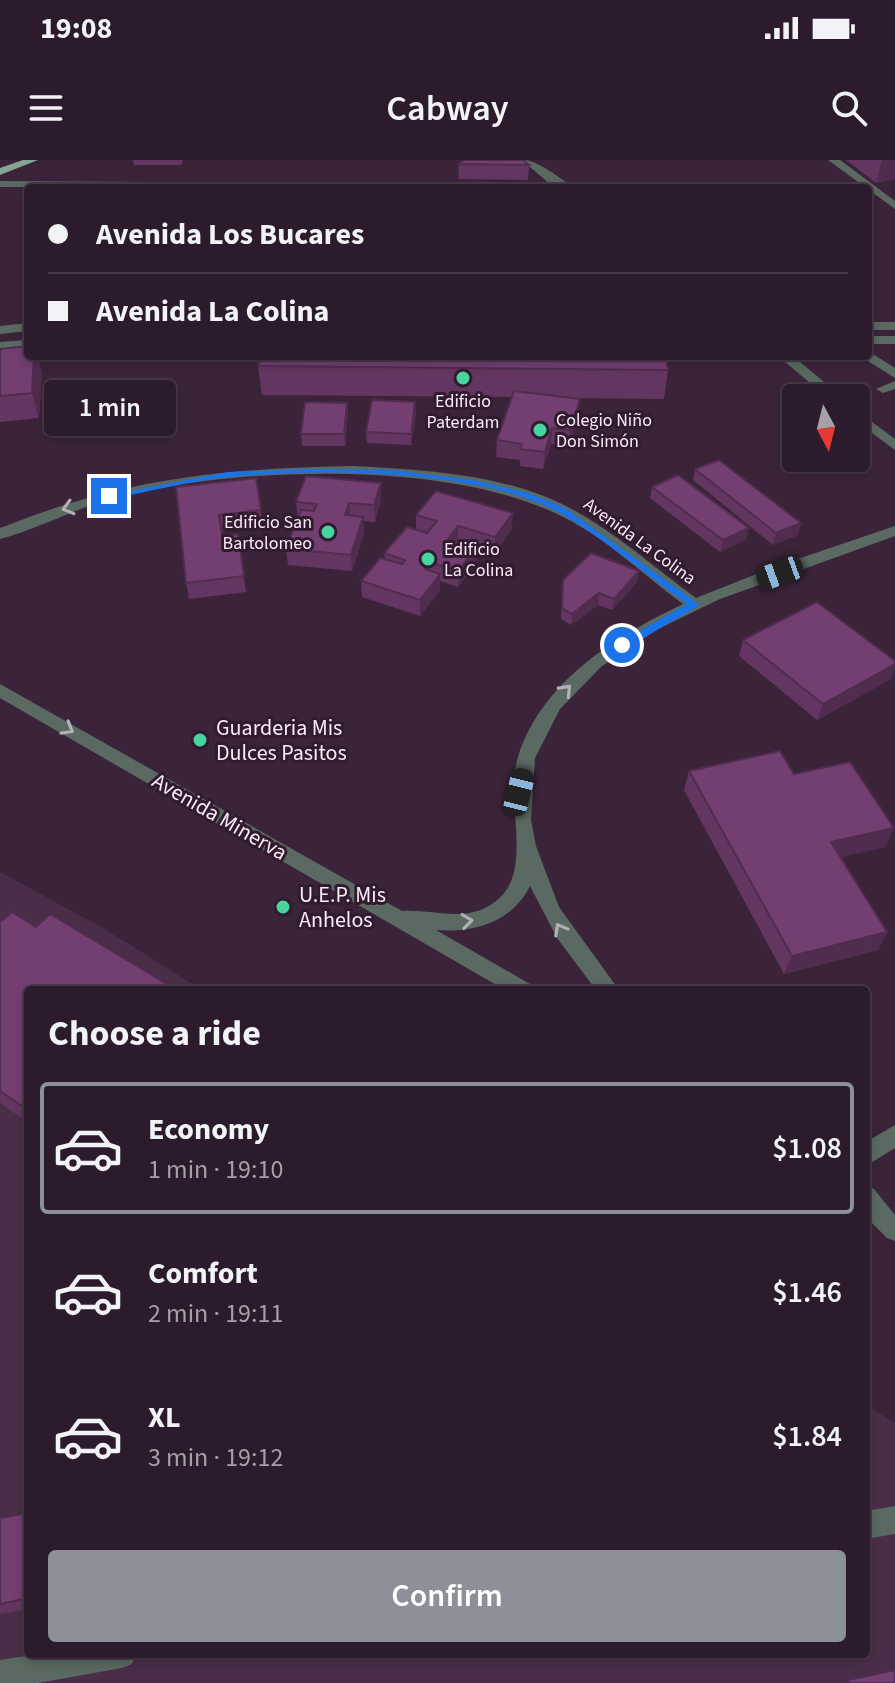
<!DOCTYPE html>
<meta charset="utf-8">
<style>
:root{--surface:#2c1b2c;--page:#382838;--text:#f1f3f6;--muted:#a6a1a9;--line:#483948;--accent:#8c9099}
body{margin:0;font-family:"Source Sans 3",sans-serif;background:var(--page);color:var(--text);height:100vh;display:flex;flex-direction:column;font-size:30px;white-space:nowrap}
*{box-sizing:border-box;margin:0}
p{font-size:26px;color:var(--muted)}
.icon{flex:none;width:44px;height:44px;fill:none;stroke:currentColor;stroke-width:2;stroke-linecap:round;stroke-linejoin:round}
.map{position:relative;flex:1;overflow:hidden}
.panel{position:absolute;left:24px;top:826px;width:846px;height:672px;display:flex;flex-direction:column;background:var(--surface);border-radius:8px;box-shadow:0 4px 12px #0003,0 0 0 2px var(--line)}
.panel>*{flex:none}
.top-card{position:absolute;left:24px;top:24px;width:848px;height:176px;border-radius:8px;box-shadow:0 4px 12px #0003,0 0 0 2px var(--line);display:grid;align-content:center;height:176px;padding:0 24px;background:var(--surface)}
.needle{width:52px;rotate:173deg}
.buttons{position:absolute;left:782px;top:224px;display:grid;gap:16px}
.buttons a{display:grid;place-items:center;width:88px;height:88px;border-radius:8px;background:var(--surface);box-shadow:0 4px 12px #0003,0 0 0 2px var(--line);font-size:40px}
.end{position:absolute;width:36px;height:36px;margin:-18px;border:10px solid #1a73e8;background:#fff;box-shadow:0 0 0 4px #fff}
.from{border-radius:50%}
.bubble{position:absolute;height:56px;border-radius:8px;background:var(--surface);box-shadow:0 4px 12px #0003,0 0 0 2px var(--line);font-size:26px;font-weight:600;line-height:56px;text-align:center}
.car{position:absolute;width:24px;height:48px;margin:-24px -12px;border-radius:10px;box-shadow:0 0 6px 2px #0007;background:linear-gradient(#222 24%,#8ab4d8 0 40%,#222 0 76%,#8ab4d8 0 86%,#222 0)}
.top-card b{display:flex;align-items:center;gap:28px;height:76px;font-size:30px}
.top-card b+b{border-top:2px solid var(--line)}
.top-card i{width:20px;height:20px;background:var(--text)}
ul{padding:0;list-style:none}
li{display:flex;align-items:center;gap:24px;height:132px;margin:0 16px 12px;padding:0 8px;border:4px solid transparent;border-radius:8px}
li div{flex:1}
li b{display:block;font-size:30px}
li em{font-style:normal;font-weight:600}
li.current{border-color:var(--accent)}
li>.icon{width:72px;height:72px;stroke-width:1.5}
h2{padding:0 24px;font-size:36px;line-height:96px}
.cta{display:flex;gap:16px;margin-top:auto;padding:16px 24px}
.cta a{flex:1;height:92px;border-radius:8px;background:var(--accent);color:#fff;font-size:32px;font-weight:600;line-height:92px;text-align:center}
.status{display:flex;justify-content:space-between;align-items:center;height:56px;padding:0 40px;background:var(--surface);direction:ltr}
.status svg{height:22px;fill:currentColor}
header{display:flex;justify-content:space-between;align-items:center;height:104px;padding:0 24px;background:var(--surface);font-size:36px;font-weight:600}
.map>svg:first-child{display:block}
.built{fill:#4a2e48}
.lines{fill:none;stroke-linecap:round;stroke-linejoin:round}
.minor{fill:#5a6961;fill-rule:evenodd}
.major{fill:#84a494;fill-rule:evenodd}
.wall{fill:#633661}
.shaded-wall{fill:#502c4f}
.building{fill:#733f71;stroke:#502c4f;stroke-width:2}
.oneway{stroke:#b2b0b4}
.route{fill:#1a73e8}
.poi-dot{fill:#47d49e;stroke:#301b2f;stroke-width:3}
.labels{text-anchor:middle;stroke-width:6;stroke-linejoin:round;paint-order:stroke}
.far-poi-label{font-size:18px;fill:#faebf8;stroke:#301b2f;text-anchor:start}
.far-street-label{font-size:18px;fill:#faebf8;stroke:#301b2f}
.poi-label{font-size:22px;fill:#faebf8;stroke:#301b2f;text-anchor:start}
.street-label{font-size:22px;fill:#faebf8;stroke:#301b2f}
</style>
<div class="status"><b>19:08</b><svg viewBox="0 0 49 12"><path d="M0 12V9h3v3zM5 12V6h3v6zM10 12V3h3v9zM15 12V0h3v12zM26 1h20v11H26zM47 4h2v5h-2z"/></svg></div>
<header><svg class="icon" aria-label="menu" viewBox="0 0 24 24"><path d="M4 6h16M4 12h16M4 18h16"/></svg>Cabway<svg class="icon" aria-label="search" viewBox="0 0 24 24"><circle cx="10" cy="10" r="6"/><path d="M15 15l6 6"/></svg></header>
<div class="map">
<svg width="895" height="1523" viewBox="0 0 895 1523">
<rect width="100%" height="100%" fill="#3b243a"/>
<path class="built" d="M0,712L103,768L202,830H28V1494H866V1245L895,1263V1523H0Z"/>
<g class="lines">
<path class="minor" d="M522,0C539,0 560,19 575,28L0,27V21L551,25Z
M828,0H840L895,41V49Z
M868,162H895V170H868Z
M28,163V171L0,174V166Z
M868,176H895V184H868Z
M28,180V188L0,190V182Z
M868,191L895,208V218L863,198L868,196Z
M778,196H793L843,238H828Z
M895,221V229L883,233L876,229Z
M856,250L895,279V290L856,261Z
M353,306C426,310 505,314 570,348C615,372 655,408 696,438L774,407L895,366V376L720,439L658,469L602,506L560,549L535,598L531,660L536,686L559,747L619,830H596L557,778L530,726C512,762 475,773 436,770L530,824L533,830H505L0,538V524L402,751C434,749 468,764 496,741C535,711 504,642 518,597C541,522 616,476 683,444C642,414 602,374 555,353C442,300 240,307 120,336C78,347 41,368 0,379V368L11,364C127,318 230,308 353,306Z
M895,965V988L866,1006V982Z
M866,1026L874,1029L895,1055V1081L887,1078L866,1057Z
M895,1346V1374L866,1379V1351Z
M38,1494H136L132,1504L122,1508L38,1523H0V1500Z"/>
<path class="major" d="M23,0H38L0,15V8Z"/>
</g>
<path class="wall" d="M133,0H183L181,5H134Z
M846,0H895V19L876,23Z
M459,4L529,5L528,20L458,19Z
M0,189L42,211L39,258L0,262Z
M258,206L668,210L664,239L572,238L578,255L569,287L551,284L543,309L520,306V300L496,297L497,280L512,237L262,235Z
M416,253L411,285L367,283L366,272Z
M348,254L345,286H302L301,274Z
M695,309L798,375L773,385L693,320Z
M256,318L263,367L222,371V376L238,374L246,432L189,439L186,423L176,327Z
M652,327L749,368L746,379L720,392L650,338Z
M381,339L375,362L363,361L364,373L352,411L288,405L286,389L298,358L296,342Z
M416,355L512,369L494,394L476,388V403L458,427L440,421V430L420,456L362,437L361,421L385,399L384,393L416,370Z
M563,420L637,422L612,450L598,445L571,465L561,459Z
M743,480L891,519L817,560L739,496Z
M689,611L794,614L894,668L885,687L841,697L887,772L878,790L784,814L684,630Z
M0,762L36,767L28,830V962L0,943Z
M28,1353V1449L0,1454V1358Z"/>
<path class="shaded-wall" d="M882,0H895V19L876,23Z
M34,196H38L42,211L39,258L32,233Z
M580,239L578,255L569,287L570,270Z
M415,242L416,253L411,285V274Z
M347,243L348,254L345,286L344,274Z
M552,268L551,284L543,309L545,292Z
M381,323V339L375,362L374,345Z
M349,343L350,359L345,355Z
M513,353L512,369L494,394L495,377Z
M363,357L364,373L352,411L351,395Z
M801,363L798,375L773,385L776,373Z
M458,366V383L448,379Z
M749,368L746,379L720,392L723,380Z
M476,387V403L458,427V411Z
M639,411L637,422L612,450L614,439Z
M440,414V430L420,456V440Z
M599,433L598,445L571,465L572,454Z
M895,504V509L891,519L817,560L823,544Z
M894,668L885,687L824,701L831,682Z
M887,772L878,790L784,814L792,796Z"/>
<path class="building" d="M464,0H523L529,5L459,4Z
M28,186V196H34L32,233L0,236V189Z
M260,196H666L668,210L258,206Z
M514,231L580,239L570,270L552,268L545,292L520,289L522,284L497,280Z
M372,240L415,242L411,274L366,272Z
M305,242L347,243L344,274H301Z
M719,300L801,363L776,373L695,309Z
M678,315L749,368L723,380L652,327Z
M306,316L381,323L374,345L349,343L345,355L363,357L351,395L286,389L301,350L314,351L317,344L296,342Z
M256,318L261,350L219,355L222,376L238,374L244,416L186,423L176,327Z
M436,331L513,353L495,377L458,366L448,379L476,387L458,411L430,402L425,409L440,414L420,440L361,421L380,398L402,404L405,400L384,393L407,367L427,373L437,361L416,355Z
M591,393L639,411L614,439L599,433L572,454L562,448L563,420Z
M817,442L895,501V504L823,544L743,480Z
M780,591L794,614L850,602L894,668L831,682L887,772L792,796L689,611Z
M12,752L36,767L50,754L177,830H28V950L0,931V762Z
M28,1353V1438L0,1444V1358Z
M895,1510V1523H849L848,1520Z"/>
<defs><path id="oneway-chevron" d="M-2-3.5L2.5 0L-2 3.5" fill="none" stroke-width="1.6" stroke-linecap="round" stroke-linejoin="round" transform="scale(2)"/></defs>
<g class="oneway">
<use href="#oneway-chevron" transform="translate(68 348) rotate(164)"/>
<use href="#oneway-chevron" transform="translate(566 530) rotate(-47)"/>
<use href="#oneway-chevron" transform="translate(68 569) rotate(30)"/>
<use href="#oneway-chevron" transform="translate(467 761) rotate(-7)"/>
<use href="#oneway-chevron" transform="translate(560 769) rotate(-119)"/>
</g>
<path class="route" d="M313,309L391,310L473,320L528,333L565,348L700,445L626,488H618V483L687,444C645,414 603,377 558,352C480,309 317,308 229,317C189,321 148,332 109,339L104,336L228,312Z"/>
<g class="poi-dot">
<circle cx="463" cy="218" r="8"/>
<circle cx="540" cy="270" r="8"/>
<circle cx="328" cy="372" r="8"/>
<circle cx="428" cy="399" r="8"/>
<circle cx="200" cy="580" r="8"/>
<circle cx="283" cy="747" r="8"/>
</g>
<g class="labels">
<g class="far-poi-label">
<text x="463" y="247" text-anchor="middle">Edificio<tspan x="463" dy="21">Paterdam</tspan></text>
<text x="556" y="266">Colegio Niño<tspan x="556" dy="21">Don Simón</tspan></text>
<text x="312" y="368" text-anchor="end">Edificio San<tspan x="312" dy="21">Bartolomeo</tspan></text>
<text x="444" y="395">Edificio<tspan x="444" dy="21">La Colina</tspan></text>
</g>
<g class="far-street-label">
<text transform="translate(640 381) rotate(36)" y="6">Avenida La Colina</text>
</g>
<g class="poi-label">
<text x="216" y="575">Guarderia Mis<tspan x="216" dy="25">Dulces Pasitos</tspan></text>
<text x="299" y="742">U.E.P. Mis<tspan x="299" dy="25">Anhelos</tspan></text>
</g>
<g class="street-label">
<text transform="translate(220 656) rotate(30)" y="8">Avenida Minerva</text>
</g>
</g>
</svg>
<div class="buttons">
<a><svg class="needle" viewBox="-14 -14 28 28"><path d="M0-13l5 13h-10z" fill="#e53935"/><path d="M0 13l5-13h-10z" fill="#a6a1a9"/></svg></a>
</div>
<i class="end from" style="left:622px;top:485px"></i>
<i class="end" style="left:109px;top:336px"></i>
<div class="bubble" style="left:44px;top:220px;width:132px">1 min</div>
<i class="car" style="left:780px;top:413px;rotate:250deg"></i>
<i class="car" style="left:519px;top:632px;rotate:14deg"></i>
<div class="top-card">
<b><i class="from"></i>Avenida Los Bucares</b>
<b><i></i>Avenida La Colina</b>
</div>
<section class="panel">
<h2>Choose a ride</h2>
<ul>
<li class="current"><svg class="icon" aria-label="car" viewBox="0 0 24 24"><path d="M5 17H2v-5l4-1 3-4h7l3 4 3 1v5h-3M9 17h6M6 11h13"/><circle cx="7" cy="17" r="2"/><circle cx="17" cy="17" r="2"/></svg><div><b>Economy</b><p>1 min · 19:10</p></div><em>$1.08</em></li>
<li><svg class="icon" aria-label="car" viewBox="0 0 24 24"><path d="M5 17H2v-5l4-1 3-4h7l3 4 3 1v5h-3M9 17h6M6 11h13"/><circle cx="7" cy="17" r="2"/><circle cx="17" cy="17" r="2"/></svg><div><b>Comfort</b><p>2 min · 19:11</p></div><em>$1.46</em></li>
<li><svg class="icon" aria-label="car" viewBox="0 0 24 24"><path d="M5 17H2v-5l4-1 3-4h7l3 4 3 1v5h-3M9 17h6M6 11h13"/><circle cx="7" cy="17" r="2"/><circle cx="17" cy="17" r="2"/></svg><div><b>XL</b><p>3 min · 19:12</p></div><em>$1.84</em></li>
</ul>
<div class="cta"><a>Confirm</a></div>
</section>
</div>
